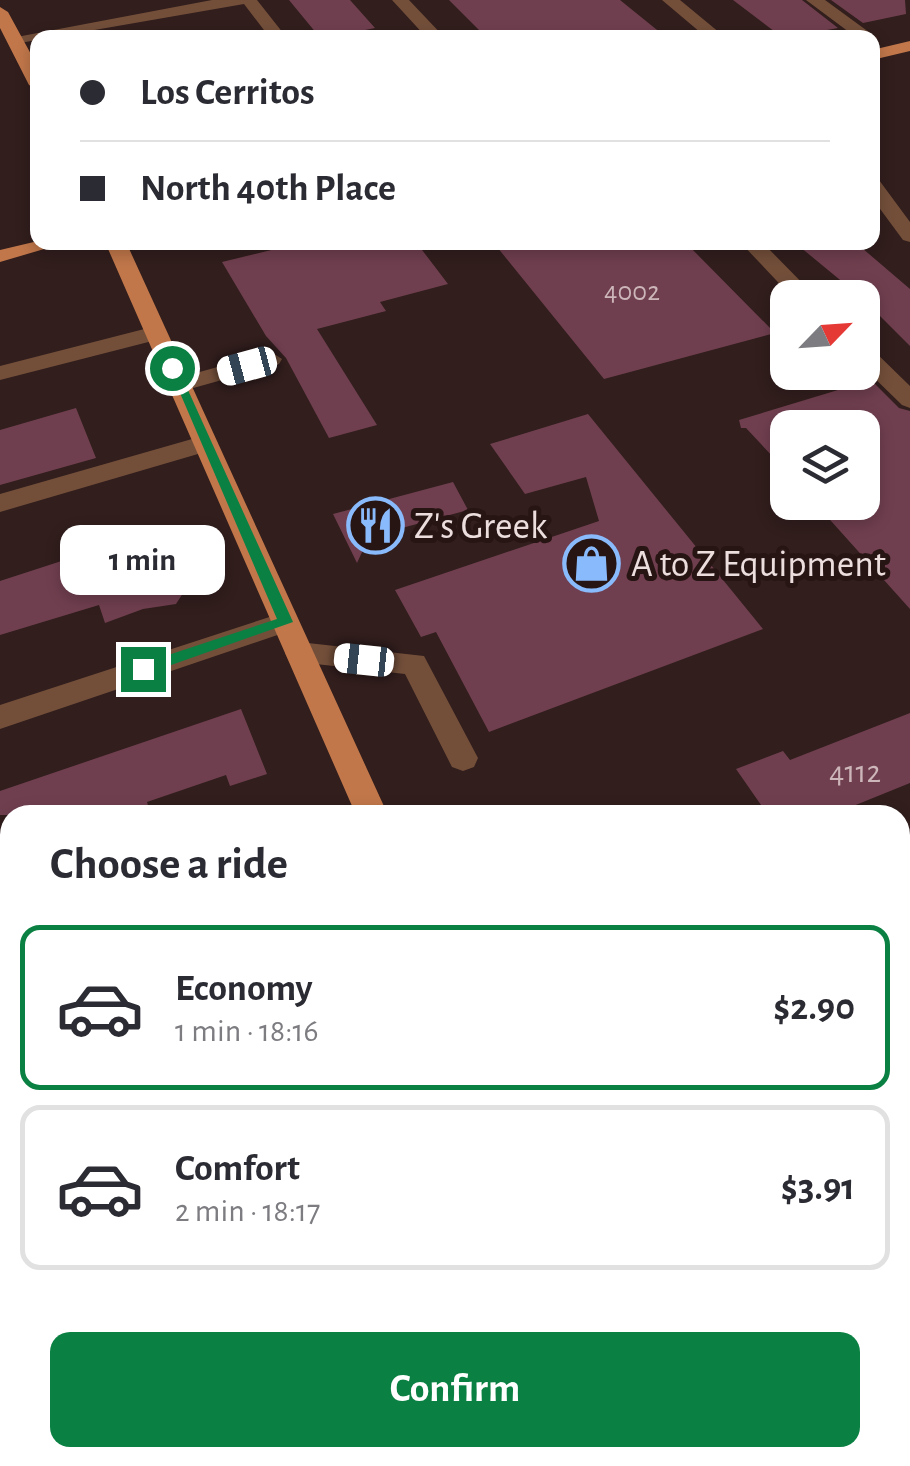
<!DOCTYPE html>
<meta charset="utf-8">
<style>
:root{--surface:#fff;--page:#f7f7f7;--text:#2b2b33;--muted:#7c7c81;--line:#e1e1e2;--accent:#0b8043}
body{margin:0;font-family:"Alegreya Sans",sans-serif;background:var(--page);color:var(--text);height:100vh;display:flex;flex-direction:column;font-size:38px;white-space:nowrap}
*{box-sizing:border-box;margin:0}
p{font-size:32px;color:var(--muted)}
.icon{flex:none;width:55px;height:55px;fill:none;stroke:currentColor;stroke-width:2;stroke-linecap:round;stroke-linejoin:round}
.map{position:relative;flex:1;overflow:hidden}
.drawer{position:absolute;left:0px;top:805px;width:910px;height:662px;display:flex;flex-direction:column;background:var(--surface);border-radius:30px 30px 0 0;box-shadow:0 5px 15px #0003}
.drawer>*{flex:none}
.top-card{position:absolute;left:30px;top:30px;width:850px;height:220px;border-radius:20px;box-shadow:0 5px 15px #0003;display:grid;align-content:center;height:220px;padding:0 50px;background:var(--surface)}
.needle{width:65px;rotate:65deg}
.fabs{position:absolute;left:770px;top:280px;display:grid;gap:20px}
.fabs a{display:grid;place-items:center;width:110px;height:110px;border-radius:20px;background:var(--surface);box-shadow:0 5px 15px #0003;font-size:50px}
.end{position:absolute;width:45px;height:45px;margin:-22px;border:12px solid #0b8043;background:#fff;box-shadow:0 0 0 5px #fff}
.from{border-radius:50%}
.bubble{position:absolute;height:70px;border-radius:20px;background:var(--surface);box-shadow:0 5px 15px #0003;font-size:32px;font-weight:700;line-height:70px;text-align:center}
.car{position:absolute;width:30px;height:60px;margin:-30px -15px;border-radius:12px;box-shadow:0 0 8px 2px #0007;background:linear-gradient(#fff 24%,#345 0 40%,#fff 0 76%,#345 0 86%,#fff 0)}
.top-card b{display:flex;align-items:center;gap:35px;height:95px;font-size:38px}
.top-card b+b{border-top:2px solid var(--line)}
.top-card i{width:25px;height:25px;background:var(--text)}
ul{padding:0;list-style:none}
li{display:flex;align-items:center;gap:30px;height:165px;margin:0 20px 15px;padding:0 30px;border:5px solid var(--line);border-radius:20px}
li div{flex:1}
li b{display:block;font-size:38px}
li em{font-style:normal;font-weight:700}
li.active{border-color:var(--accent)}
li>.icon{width:90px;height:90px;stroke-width:1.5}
h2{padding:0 50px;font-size:45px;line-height:120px}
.cta{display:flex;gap:20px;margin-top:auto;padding:20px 50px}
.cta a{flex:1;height:115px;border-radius:20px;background:var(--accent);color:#fff;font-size:40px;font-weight:700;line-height:115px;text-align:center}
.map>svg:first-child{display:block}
.building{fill:#703f4f}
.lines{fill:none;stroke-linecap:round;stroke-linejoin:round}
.minor{fill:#734f3a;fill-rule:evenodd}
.major{fill:#c1774a;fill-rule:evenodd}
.route{fill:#0b8043}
.labels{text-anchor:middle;stroke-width:10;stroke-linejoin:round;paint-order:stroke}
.far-number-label{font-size:28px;fill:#ccb6ba}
.number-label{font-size:32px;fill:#ccb6ba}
.poi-label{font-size:38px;fill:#ebdedd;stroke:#271514;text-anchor:start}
</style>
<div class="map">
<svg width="910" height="1466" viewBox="0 0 910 1466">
<rect width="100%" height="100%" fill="#311e1d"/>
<path class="building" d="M289,0H350L375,28L335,36L331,32L317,34Z
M449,0H620L667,38H487Z
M733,0H802L838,28L783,38Z
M831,0H905L906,14L863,23Z
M304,242H416L448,284L380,302L386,311L317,329L377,425L329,438L286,358L266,336L222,262Z
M493,242H685L775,333L604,379Z
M794,242H855L910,289V346L862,298Z
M871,380L899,408L910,411V609L814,502H862V428H788V473L746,428H741L739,420Z
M76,408L96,458L0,485V430Z
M588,414L763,629L489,732L436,632L421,637L395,590L599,521L586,477L525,494L490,444Z
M453,482L468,510L369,537L357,563L333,514Z
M160,529L165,560L185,590L176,604L143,609L105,623L99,605L0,635V581Z
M241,709L267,774L230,786L226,775L147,802L151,815H0V791Z
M910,713V783L831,815H768L736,769L783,751L790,760Z"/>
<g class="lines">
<path class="minor" d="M212,0H257L287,38H270L244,4L14,44L6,39Z
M392,0H409L445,38H427Z
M662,0H680L726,38H707Z
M806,0H825L877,38L872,42V38H857Z
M872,178L879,180L910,222V242L903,240L872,198Z
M740,242H762L817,298H793Z
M156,326L167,333L164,338L0,380V366Z
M862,345L870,347L910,386V408L902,405L862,366Z
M271,352L282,359L279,364L179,392L167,385L171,380Z
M206,435L218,443L215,449L0,512V494Z
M285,612L299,622L295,629L0,729V705Z
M299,642L424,656L478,758L474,767L463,771L452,767L405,674L289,661L285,653L289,645Z
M910,923V956L900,960V927Z
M909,1198L910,1239L900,1243V1202Z
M910,1259V1301L900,1305V1263Z
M10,1404V1448L0,1453V1409Z
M800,1458H845L849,1466H803Z"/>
<path class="major" d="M0,7L8,12L38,67V90L29,85L0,28Z
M910,41V51L872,60V50Z
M38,241L68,242L0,262V250Z
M105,242H126L388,815H356Z
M643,1458H687L691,1466H646Z"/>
</g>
<path class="route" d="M168,365L178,368L293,622L143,675L135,669L138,665L277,619Z"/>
<defs>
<symbol id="restaurant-ring" viewBox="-11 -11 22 22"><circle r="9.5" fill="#271514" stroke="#89bafc" stroke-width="1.5"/><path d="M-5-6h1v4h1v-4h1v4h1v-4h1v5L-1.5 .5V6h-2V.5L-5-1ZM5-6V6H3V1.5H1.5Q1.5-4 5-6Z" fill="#89bafc"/></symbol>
<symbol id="shop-ring" viewBox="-11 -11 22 22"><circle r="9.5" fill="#271514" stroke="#89bafc" stroke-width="1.5"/><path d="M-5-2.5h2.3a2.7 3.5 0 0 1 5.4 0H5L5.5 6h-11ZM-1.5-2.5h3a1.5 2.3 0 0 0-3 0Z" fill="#89bafc"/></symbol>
</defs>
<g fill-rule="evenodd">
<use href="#restaurant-ring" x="344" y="494" width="63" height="63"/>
<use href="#shop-ring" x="560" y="532" width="63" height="63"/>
</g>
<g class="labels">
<g class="far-number-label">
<text x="632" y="300">4002</text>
</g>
<g class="number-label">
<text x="855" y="782">4112</text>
</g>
<g class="poi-label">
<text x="414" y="538">Z's Greek</text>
<text x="631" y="576">A to Z Equipment</text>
</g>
</g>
</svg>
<div class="fabs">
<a><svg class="needle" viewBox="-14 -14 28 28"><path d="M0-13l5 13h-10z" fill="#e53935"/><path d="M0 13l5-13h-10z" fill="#7c7c81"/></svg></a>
<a><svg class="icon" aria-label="layers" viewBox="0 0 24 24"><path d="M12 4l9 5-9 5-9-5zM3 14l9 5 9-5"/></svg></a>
</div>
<i class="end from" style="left:172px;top:368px"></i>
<i class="end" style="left:143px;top:669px"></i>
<div class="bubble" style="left:60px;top:525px;width:165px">1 min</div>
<i class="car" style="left:247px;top:366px;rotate:255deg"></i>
<i class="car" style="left:364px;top:660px;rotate:276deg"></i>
<div class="top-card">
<b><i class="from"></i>Los Cerritos</b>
<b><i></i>North 40th Place</b>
</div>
<section class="drawer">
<h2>Choose a ride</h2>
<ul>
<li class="active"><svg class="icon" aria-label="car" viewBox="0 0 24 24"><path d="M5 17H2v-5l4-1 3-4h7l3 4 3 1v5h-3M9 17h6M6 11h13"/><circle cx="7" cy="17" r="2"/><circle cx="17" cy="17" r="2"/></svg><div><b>Economy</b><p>1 min · 18:16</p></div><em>$2.90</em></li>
<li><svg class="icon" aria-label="car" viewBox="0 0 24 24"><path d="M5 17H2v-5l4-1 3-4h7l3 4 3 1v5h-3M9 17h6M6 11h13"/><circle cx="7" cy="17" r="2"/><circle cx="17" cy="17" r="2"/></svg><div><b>Comfort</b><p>2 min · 18:17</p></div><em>$3.91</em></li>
</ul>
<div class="cta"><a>Confirm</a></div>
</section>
</div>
